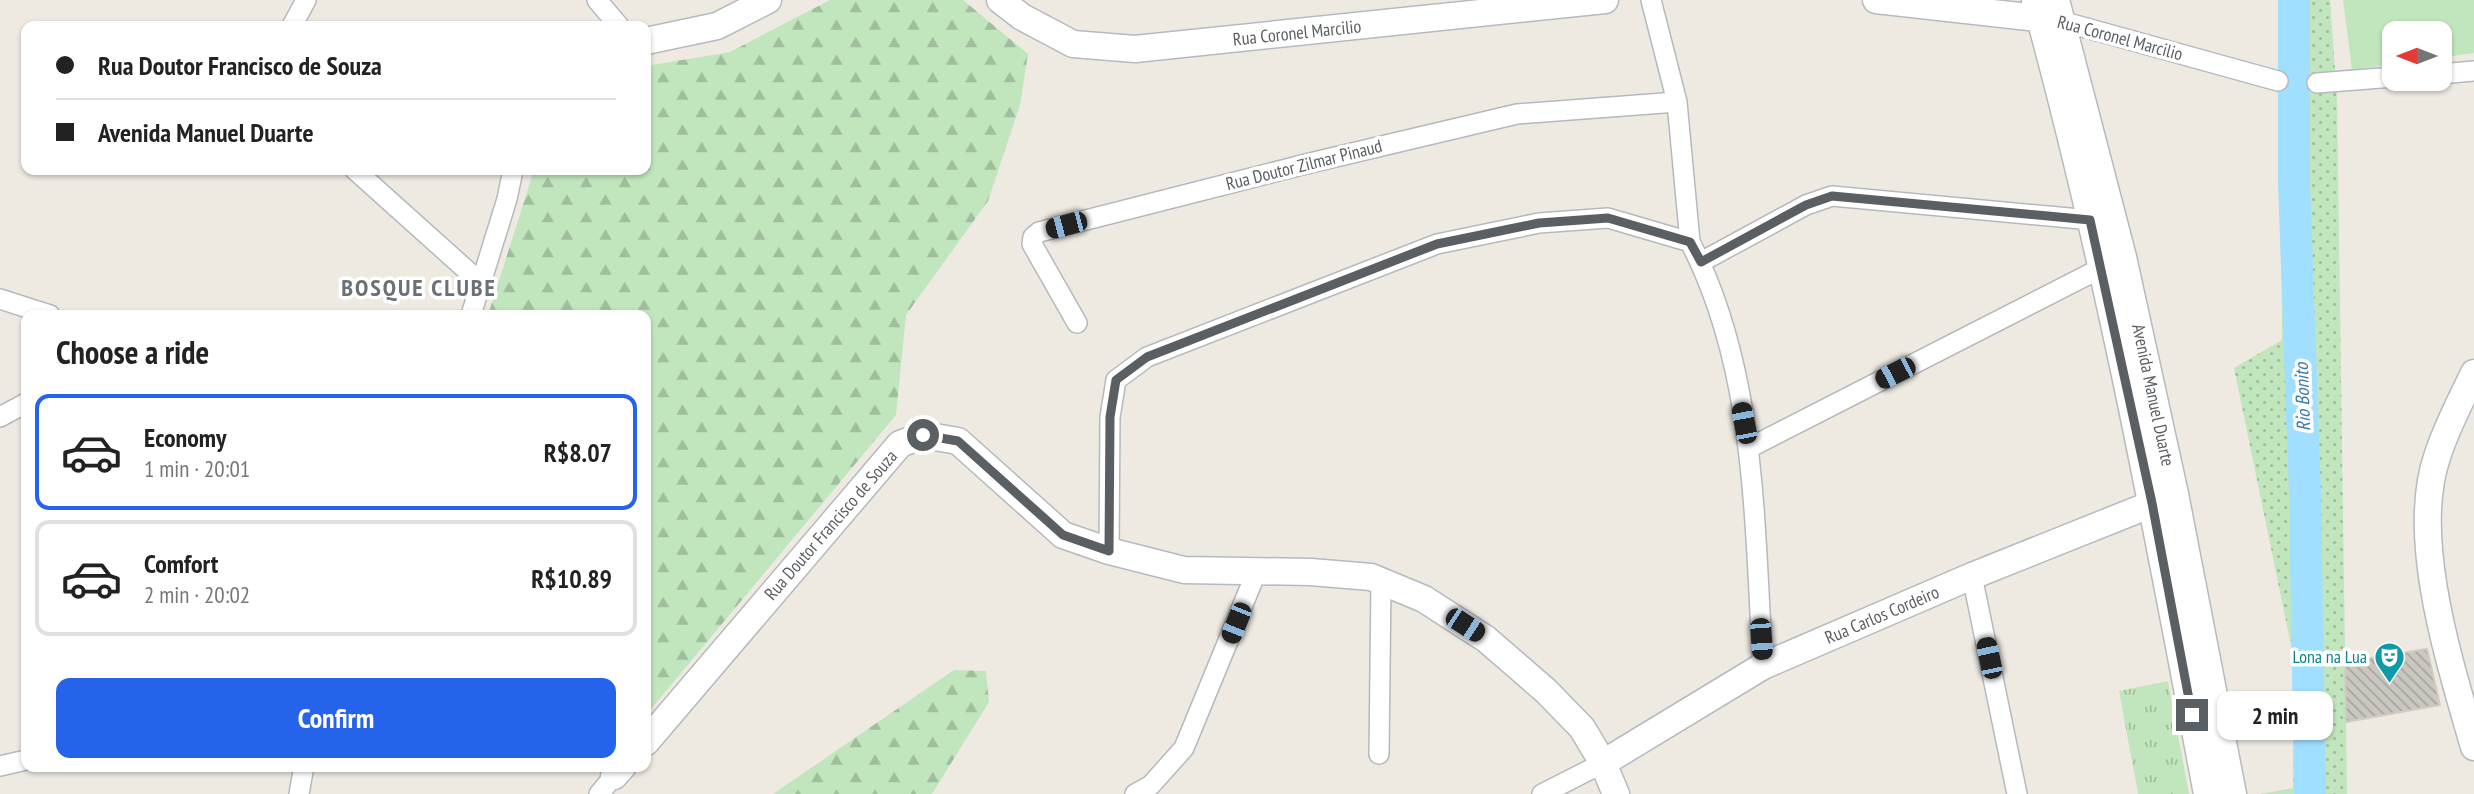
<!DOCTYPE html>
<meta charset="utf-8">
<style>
:root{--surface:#fff;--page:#f2f2f2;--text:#222;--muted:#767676;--line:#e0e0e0;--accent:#2563eb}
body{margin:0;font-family:"PT Sans Narrow",sans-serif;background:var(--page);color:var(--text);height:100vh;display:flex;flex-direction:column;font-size:26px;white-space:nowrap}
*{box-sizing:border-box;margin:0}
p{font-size:23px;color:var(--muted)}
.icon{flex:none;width:38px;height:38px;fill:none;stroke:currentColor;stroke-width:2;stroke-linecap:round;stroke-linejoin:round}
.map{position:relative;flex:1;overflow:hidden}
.sheet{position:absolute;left:21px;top:310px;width:630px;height:462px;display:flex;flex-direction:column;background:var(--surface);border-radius:14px;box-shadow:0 2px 5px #0004}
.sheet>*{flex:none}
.banner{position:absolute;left:21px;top:21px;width:630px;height:154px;border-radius:14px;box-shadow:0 2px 5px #0004;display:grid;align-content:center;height:154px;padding:0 35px;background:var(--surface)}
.needle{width:46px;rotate:270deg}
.fabs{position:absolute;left:2382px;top:21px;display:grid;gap:14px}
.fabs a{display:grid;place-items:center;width:70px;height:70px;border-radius:14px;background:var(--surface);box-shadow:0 2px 5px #0004;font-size:35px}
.end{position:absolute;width:32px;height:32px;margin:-16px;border:9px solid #5a5f63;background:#fff;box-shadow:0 0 0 4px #fff}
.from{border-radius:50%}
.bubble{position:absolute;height:49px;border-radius:14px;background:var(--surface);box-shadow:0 2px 5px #0004;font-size:23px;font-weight:700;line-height:49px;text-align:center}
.car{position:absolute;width:21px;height:42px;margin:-21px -10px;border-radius:9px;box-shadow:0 0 5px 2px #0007;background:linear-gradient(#222 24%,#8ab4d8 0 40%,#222 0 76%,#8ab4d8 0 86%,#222 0)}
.banner b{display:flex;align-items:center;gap:24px;height:66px;font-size:26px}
.banner b+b{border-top:2px solid var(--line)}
.banner i{width:18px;height:18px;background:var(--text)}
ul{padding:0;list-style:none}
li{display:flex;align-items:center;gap:21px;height:116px;margin:0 14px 10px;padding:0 21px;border:4px solid var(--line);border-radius:14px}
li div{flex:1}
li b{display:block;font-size:26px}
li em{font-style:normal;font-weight:700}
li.active{border-color:var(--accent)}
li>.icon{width:63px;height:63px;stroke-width:1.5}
h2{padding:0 35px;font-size:32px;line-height:84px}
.button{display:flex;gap:14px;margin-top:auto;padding:14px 35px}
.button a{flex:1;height:80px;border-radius:14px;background:var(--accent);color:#fff;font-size:28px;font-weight:700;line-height:80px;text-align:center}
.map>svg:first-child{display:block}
.grass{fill:url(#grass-dots)}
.forest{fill:url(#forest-firs)}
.park{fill:url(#park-tufts)}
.garden{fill:#c1e6bd}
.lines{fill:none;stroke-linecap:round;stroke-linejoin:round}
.river{stroke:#a0dfff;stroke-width:32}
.building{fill:url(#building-back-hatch);stroke:#d2cbc0;stroke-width:2}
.street-casing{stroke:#b5b9bd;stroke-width:22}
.secondary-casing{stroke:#b5babf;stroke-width:29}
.street{stroke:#fff;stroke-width:19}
.secondary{stroke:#fff;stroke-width:26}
.route{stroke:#5a5f63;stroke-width:9}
.labels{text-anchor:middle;stroke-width:7;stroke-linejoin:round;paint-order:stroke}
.street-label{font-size:18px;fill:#5a5f63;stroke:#fff}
.culture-label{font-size:18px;fill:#0d838f;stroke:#fff;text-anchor:end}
.water-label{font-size:19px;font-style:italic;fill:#397bab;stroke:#fff}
.district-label{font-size:24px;font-weight:bold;letter-spacing:2px;fill:#6b7175;stroke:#fff}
</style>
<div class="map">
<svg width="2474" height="794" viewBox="0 0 2474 794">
<defs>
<pattern id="grass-dots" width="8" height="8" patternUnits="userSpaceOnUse" patternTransform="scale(1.75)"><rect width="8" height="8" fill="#c1e6bd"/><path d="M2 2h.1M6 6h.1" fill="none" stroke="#a0be9d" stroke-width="1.8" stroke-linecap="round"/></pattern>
<pattern id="forest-firs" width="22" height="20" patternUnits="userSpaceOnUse" patternTransform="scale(1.75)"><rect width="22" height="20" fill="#c1e6bd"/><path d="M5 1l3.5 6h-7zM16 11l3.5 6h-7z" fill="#a0be9d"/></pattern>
<pattern id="park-tufts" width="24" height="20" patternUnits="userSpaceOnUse" patternTransform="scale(1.75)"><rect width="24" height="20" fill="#c1e6bd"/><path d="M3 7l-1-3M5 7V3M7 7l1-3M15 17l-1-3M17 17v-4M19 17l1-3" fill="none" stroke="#a0be9d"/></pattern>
<pattern id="building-back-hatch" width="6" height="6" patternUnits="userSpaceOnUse" patternTransform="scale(1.75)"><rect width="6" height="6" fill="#cac7c1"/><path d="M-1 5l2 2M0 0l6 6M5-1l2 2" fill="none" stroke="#a7a5a0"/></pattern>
</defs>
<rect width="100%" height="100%" fill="#eeeae2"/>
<path class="grass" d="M2281,0H2330L2337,97L2347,794H2310L2309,785L2293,788L2295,665L2234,368L2282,340Z"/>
<path class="forest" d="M830,0H963L1028,54L1020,105L988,201L906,315L896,415L646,715V315H488L534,170H646V66L730,52Z
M954,670L986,671L989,702L932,794H773Z
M2310,785V794H2260Z"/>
<path class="park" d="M2168,681L2189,794H2138L2119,691Z"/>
<path class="garden" d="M2343,0H2474V53L2440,58V33H2394V64L2352,70Z"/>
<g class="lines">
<path class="river" d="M2294,0V183L2305,494L2310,794"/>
</g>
<path class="building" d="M2427,649L2440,705L2346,722L2345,662Z"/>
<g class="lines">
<defs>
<path id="street" d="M597,0L619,26
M1651,0L1677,102L1690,242C1757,371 1754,525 1763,666
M2061,21L2278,81
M292,26L306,0
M2440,74L2474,71
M2317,83L2394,77
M355,170L481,283
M1701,262L1806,205L1832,196L2102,221
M0,299L50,315
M471,315L507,199L513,170
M1077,323L1032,244L1033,237L1039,232L1310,163L1517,114L1677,102
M0,417L26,403
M1749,448L2113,262
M1109,551L1110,417L1116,380L1147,357L1437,244L1539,223L1608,218L1690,242
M1972,576L2017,794
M1379,754L1381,582
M0,766L26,760
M299,794L304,766
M599,794L614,776L613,766
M1135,794L1151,785L1184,748L1256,573
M1542,794L1603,763"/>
<path id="secondary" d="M1000,0L1022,17L1073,44L1135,49L1605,0
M1876,0L2056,20
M2035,0C2107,261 2157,528 2207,794
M2056,0L2123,257L2175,494L2233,794
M646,41L717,26L768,0
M2474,373C2461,400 2446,428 2437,457C2409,539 2451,666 2474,747
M646,742L900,444L923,435L958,441L1063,535L1109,551L1184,570L1311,572L1371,577L1424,599L1486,639L1546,691L1582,728L1603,763L1616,794
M1603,763L1763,666L1972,576L2167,498
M614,776L623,766"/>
</defs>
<use href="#street" class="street-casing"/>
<use href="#secondary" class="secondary-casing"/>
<use href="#street" class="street"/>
<use href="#secondary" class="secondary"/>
</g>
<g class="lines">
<path class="route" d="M923,435L958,441L1063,535L1109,551L1110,417L1116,380L1147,357L1437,244L1539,223L1608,218L1690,242L1701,262L1806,205L1832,196L2090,220L2152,503L2192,715"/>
</g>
<defs>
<symbol id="theatre-pin" viewBox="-11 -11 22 30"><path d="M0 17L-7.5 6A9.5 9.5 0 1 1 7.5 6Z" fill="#0f9aa8" stroke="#fff"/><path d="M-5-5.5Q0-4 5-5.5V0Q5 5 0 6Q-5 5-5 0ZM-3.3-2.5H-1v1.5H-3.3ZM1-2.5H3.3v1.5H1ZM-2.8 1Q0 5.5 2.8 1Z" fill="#fff"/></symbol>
</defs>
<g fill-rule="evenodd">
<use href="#theatre-pin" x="2372" y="640" width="35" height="47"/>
</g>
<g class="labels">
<g class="street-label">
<text transform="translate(1297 33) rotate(-6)" y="6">Rua Coronel Marcilio</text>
<text transform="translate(2120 38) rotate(15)" y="6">Rua Coronel Marcilio</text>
<text transform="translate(1304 165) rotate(-14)" y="6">Rua Doutor Zilmar Pinaud</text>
<text transform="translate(2153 395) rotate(78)" y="6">Avenida Manuel Duarte</text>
<text transform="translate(831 525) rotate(-49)" y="6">Rua Doutor Francisco de Souza</text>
<text transform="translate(1882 615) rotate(-23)" y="6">Rua Carlos Cordeiro</text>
</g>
<g class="culture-label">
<text x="2367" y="663">Lona na Lua</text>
</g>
<g class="water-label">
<text transform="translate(2302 397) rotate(-92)" y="7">Rio Bonito</text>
</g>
<g class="district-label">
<text x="419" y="296">BOSQUE CLUBE</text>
</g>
</g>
</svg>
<div class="fabs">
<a><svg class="needle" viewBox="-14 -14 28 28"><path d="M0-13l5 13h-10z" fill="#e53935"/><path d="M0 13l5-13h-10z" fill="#767676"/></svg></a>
</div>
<i class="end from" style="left:923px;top:435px"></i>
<i class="end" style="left:2192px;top:715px"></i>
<div class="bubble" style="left:2217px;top:691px;width:116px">2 min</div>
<i class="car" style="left:1066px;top:225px;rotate:255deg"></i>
<i class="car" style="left:1895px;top:373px;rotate:243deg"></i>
<i class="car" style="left:1744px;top:423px;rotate:349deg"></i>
<i class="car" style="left:1236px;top:623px;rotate:202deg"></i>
<i class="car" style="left:1465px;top:625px;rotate:123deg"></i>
<i class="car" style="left:1761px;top:639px;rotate:176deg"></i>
<i class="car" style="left:1989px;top:658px;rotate:348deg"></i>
<div class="banner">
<b><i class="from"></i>Rua Doutor Francisco de Souza</b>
<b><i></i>Avenida Manuel Duarte</b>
</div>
<section class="sheet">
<h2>Choose a ride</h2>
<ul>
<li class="active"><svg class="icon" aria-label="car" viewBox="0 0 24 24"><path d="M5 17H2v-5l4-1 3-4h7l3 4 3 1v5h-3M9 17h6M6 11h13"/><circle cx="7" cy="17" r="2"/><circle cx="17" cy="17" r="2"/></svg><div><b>Economy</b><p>1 min · 20:01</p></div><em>R$8.07</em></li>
<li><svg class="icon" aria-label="car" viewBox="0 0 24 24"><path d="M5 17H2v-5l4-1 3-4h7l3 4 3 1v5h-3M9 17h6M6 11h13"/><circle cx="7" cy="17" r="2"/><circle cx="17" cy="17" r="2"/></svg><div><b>Comfort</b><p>2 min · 20:02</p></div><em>R$10.89</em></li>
</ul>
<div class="button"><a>Confirm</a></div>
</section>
</div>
